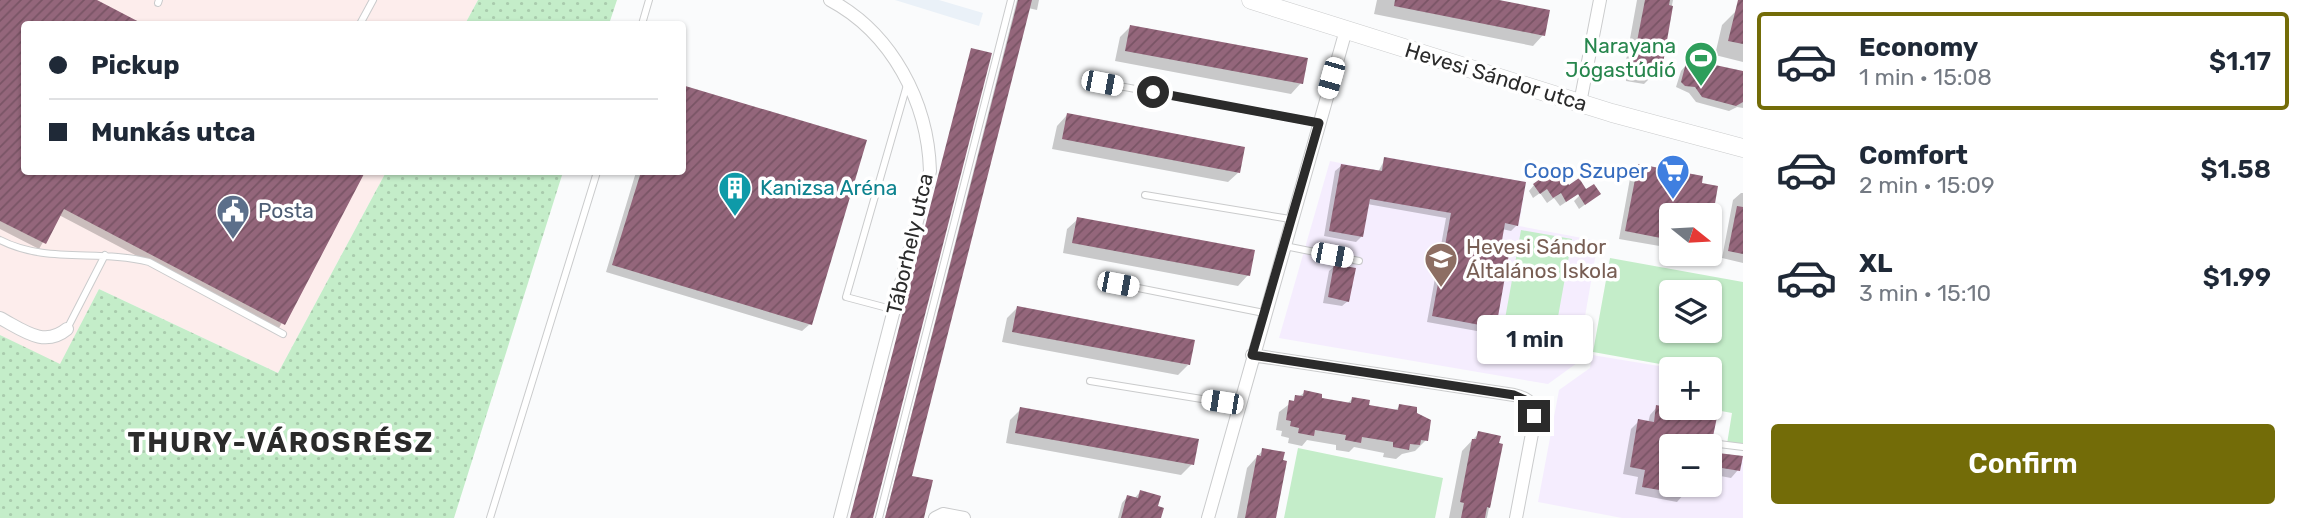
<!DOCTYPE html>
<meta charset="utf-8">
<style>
:root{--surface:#fff;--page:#f6f6f7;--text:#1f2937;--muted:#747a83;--line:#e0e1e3;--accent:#736c08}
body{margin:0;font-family:Rubik,sans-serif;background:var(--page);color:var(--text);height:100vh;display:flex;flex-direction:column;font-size:26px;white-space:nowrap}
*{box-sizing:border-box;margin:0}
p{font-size:23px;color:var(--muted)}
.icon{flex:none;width:38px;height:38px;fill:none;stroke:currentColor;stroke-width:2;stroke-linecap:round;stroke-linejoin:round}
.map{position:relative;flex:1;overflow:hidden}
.side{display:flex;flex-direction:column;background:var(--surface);width:560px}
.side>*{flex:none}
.guide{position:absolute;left:21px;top:21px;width:665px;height:154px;border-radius:7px;box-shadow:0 2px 5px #0004;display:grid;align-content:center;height:154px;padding:0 28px;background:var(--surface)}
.needle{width:46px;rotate:108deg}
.tools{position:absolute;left:1659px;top:203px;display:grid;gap:14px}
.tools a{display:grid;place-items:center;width:63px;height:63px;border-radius:7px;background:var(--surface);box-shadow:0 2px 5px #0004;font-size:35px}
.end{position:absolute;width:32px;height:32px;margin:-16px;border:9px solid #2b2b2b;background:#fff;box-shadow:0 0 0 4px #fff}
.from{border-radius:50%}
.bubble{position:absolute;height:49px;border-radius:7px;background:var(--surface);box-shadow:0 2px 5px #0004;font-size:23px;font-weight:600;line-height:49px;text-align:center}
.car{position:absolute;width:21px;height:42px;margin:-21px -10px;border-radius:9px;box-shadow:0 0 5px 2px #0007;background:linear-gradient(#fff 24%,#345 0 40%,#fff 0 76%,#345 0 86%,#fff 0)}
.guide b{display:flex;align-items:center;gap:24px;height:66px;font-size:26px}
.guide b+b{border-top:2px solid var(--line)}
.guide i{width:18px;height:18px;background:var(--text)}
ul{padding:12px 0 0;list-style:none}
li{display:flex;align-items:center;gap:21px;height:98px;margin:0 14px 10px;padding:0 14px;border:4px solid transparent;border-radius:7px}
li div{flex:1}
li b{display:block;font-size:26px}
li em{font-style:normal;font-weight:600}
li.current{border-color:var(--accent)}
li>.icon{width:63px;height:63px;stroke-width:1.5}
.primary-button{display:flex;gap:14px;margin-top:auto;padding:14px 28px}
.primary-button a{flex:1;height:80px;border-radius:7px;background:var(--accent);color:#fff;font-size:28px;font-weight:600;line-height:80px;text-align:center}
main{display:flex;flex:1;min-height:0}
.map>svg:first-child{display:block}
.commercial{fill:#fdedec}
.built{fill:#eaf1f8}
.education{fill:#f5edfe;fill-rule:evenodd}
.grass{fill:url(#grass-dots)}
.park{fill:#c4edc9;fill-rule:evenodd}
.shadow{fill:#0003}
.building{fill:url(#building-hatch)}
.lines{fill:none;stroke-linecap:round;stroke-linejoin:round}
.lane-casing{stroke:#cacbcc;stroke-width:8}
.street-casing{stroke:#cacbcc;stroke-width:14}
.secondary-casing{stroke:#cacbcc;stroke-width:19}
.lane{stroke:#fff;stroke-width:6}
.street{stroke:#fff;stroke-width:12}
.secondary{stroke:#fff;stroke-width:18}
.route{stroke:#2b2b2b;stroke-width:9}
.labels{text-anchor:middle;stroke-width:7;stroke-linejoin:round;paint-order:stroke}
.leisure-label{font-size:21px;fill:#27864d;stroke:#fff;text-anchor:end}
.street-label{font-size:21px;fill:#2b2b2b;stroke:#fff}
.shop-label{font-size:21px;fill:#366cbe;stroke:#fff;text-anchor:end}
.culture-label{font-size:21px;fill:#0d838f;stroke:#fff;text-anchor:start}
.service-label{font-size:21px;fill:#4e5e75;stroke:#fff;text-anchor:start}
.education-label{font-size:21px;fill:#785e54;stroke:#fff;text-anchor:start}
.district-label{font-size:28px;font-weight:bold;letter-spacing:2px;fill:#2b2b2b;stroke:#fff}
</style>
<main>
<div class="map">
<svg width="1743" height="518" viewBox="0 0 1743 518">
<defs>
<pattern id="grass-dots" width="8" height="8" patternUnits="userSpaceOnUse" patternTransform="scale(1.75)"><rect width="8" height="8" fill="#c4edc9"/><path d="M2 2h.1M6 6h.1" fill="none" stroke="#a9cbad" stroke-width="1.8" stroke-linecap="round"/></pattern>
<pattern id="building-hatch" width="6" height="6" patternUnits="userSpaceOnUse" patternTransform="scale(1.75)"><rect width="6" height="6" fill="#94667b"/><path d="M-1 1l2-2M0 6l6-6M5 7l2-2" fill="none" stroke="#795465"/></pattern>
</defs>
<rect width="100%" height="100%" fill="#fafbfc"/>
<path class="commercial" d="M0,0H478L465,24H24V172H386L278,373L99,289L60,365L0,335Z"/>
<path class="built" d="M895,0H939L983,13L979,26Z"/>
<path class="education" d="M1385,157L1526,182L1519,226L1598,241L1577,363L1548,384L1279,338L1330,161L1381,171Z
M1592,355L1659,366L1671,388V408L1717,417L1710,452L1743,458V518H1622L1538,502L1559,390L1590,368ZM1671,446H1710V485H1671Z"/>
<path class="grass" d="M478,0H617L609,24H465Z
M386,172H563L454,518H0V335L60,364L99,289L278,373Z"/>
<path class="park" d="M1521,230L1572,239L1554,339L1503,330Z
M1610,258L1743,282V447L1727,444L1732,413L1705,408H1710V369H1671V382L1660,364L1593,352ZM1671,292H1710V331H1671Z
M1298,448L1443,478L1435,518H1284Z"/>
<path class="shadow" d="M0,0H95L141,24H24V172H363L278,330L59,215L39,249L0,229Z
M1017,0H1039L1037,10L1028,8L910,477L921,518H885Z
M1377,0H1490L1543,35L1533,46L1374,14Z
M1637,0H1673L1660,68L1644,84L1626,81L1627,72H1624Z
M1737,10L1743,11V62L1715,55L1722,25Z
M1130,27L1301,83L1291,94L1115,61L1120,37Z
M1687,64L1743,73V108L1737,107L1729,111L1696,102L1689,93L1676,87L1681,71Z
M1067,115L1239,172L1228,182L1052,149L1057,126Z
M1385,159L1517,225L1511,231L1502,229L1494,327L1488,333L1427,322L1446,218L1367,204L1362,236L1356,242L1324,236L1335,171L1341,166L1378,172Z
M1638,166L1716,188L1710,221V215H1671V248L1619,239L1631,173Z
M636,172H682L810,324L802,331L606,272Z
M1551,184L1569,188L1578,194L1560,206L1554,198L1547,203L1540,193L1533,198L1529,191L1534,185Z
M1741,193H1743V263L1722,258L1733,200Z
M1599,194L1579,209L1574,201L1579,196Z
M1078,219L1248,275L1238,286L1063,253L1067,229Z
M1335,266L1348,301L1342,306L1323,303L1329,271Z
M1018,307L1188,365L1178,375L1002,342L1007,318Z
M1305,392L1320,400L1347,404L1352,399L1367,407L1395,411L1400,406L1426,440L1415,451L1402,454L1396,459L1383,457L1384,453L1354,447L1349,452L1336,450V445L1307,440L1302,446L1288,443L1289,438L1281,436L1282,431L1276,430L1279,412Z
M1657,407L1715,418L1709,446H1671V485H1701L1697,489L1686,487L1684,494L1677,502L1635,494L1638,477L1623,474L1631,429L1639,421L1648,423L1650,415Z
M1021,409L1192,464L1181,475L1006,443L1010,420Z
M1479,433L1501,445L1487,518H1449L1462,451Z
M1263,450L1275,518H1237L1247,468Z
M1710,454L1741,458L1738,470L1731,478L1710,474Z
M1140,492L1159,518H1118L1122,503L1127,497L1134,499Z"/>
<path class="building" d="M0,0H97L143,24H24V172H365L285,325L64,209L46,244L0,221Z
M1018,0H1032L912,476L933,480L924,518H885Z
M1395,0H1499L1550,10L1545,36L1394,6Z
M1645,0H1670L1669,5L1673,6L1662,69L1658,68L1657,74L1635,70L1636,62H1633Z
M1738,0H1743V44L1728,41Z
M1130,25L1308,58L1303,84L1125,51Z
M971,48L992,53L873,518H850Z
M1692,60L1743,71V102L1736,106L1702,97L1695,87L1685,86L1681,82L1686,63Z
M682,85L867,140L812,325L612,265L641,172H682Z
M1067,113L1245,147L1240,173L1062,139Z
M1384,157L1526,182L1518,226L1505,223L1500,252L1509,254L1496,328L1432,316L1451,213L1370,199L1363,237L1329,231L1341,164L1382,171Z
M1638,164L1703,176L1702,183L1718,186L1713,215H1671V240L1625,231Z
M1547,174L1552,181L1562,175L1569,185L1579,178L1586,189L1566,202L1561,193L1553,198L1547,189L1540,194L1533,184Z
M1594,184L1601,194L1585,205L1578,194Z
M1737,206L1743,207V254L1728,251Z
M1077,217L1255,250L1250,276L1072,243Z
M1334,264L1356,268L1349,302L1328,297Z
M1017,306L1195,340L1190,365L1012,332Z
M1304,390L1322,394V398L1351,403L1352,397L1370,400L1369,405L1398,410L1399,404L1417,407V413L1431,420L1428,441L1421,440L1420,445L1410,444L1409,450L1393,447V442L1362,437L1361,443L1345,440L1346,435L1315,430L1314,436L1298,433L1299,428L1290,426L1291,421L1286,420L1289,400L1294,401L1295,395L1303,396Z
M1656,405L1717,417L1711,446H1671V492L1642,487L1645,470L1630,467L1638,419L1654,422Z
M1020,407L1199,439L1194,465L1015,433Z
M1478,431L1501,436L1499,443L1503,444L1490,508L1487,507L1485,518H1461L1464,503L1460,502L1472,439H1476Z
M1262,448L1285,452L1283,460L1287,461L1276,518H1245L1257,455L1261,456Z
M1710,452L1743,456L1740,471L1710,466Z
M1140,490L1161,496L1158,506L1164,508L1161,518H1121L1127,495L1138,498Z"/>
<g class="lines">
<defs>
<path id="lane" d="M158,3L159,0
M360,24L373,0
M642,24L649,0
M1103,83L1319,123
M1145,195L1290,219
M0,240C46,264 100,249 149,262L283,334
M1285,246L1359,261
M1118,284L1264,313
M895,310L846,297L907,85
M67,329L105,255
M1090,381L1239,405
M1719,444L1743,447
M490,518L597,172
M879,518L1011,0"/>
<path id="street" d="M830,0C892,33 928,102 930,171L840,518
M1580,103L1600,0
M0,318C23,330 44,348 67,329
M1252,355L1514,395C1531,399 1535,405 1534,423L1516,518
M935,518L943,514L964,518
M1208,518L1346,30"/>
<path id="secondary" d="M1251,0L1612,113L1743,148"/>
</defs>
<use href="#lane" class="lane-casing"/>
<use href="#street" class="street-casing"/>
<use href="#secondary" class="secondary-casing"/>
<use href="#lane" class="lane"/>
<use href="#street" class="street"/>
<use href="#secondary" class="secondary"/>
</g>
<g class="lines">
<path class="route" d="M1153,92L1319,123L1252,355L1514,395L1532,403L1534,416"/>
</g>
<defs>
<symbol id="stadium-pin" viewBox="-11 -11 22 30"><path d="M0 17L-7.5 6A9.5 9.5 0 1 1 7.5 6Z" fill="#2e9e5b" stroke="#fff"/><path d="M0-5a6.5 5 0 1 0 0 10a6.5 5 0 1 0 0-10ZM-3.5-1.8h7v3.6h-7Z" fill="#fff"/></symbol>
<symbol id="supermarket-pin" viewBox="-11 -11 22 30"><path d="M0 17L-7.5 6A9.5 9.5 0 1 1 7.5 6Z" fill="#3f7fe0" stroke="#fff"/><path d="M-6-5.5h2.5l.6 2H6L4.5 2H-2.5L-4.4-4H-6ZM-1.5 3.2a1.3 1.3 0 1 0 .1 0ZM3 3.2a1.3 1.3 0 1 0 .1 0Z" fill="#fff"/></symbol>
<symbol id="building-pin" viewBox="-11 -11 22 30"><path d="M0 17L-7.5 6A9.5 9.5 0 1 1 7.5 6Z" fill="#0f9aa8" stroke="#fff"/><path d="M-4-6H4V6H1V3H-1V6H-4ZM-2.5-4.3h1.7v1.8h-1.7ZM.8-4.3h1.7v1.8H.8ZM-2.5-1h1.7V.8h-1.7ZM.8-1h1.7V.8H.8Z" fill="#fff"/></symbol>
<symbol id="civic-pin" viewBox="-11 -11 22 30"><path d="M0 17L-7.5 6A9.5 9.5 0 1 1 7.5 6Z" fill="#5c6f8a" stroke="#fff"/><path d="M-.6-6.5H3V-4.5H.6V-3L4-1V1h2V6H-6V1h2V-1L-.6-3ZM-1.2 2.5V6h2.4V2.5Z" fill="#fff"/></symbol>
<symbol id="school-pin" viewBox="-11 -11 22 30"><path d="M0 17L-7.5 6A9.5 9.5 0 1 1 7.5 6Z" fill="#8d6e63" stroke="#fff"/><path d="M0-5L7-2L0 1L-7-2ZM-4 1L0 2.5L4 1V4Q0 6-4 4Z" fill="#fff"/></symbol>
</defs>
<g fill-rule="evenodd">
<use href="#stadium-pin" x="1682" y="39" width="38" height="52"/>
<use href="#supermarket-pin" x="1654" y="152" width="38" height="52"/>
<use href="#building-pin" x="716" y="169" width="38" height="52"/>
<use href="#civic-pin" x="214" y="192" width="38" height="52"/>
<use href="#school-pin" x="1422" y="240" width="38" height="52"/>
</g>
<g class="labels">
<g class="leisure-label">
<text x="1676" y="53">Narayana<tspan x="1676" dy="24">Jógastúdió</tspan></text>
</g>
<g class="street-label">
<text transform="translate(1496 77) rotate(17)" y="7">Hevesi Sándor utca</text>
<text transform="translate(910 244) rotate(-77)" y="7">Táborhely utca</text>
</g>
<g class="shop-label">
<text x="1648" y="178">Coop Szuper</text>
</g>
<g class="culture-label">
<text x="760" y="195">Kanizsa Aréna</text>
</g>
<g class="service-label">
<text x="258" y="218">Posta</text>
</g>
<g class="education-label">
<text x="1466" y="254">Hevesi Sándor<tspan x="1466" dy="24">Általános Iskola</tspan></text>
</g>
<g class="district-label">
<text x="281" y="452">THURY-VÁROSRÉSZ</text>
</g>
</g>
</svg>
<div class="tools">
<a><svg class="needle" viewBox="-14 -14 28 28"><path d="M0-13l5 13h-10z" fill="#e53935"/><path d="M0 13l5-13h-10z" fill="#747a83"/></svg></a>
<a><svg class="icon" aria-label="layers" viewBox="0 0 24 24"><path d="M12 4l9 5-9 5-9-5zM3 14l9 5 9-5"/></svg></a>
<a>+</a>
<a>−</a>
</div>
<i class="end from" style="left:1153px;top:92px"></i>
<i class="end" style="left:1534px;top:416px"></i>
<div class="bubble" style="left:1477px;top:315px;width:116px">1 min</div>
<i class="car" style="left:1331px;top:78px;rotate:196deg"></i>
<i class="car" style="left:1102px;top:83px;rotate:101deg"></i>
<i class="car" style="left:1332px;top:255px;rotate:101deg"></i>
<i class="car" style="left:1118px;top:284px;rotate:101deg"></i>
<i class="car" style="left:1222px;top:402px;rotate:279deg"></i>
<div class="guide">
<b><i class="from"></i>Pickup</b>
<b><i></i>Munkás utca</b>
</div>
</div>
<section class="side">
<ul>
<li class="current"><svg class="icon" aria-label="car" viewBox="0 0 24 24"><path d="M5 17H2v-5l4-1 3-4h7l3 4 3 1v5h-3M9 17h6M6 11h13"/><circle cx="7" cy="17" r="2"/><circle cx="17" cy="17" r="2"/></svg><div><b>Economy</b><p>1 min · 15:08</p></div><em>$1.17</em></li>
<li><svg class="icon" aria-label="car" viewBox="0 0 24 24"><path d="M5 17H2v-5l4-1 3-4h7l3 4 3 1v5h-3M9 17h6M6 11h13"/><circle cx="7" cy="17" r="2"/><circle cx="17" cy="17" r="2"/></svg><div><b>Comfort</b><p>2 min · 15:09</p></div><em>$1.58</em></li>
<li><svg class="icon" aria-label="car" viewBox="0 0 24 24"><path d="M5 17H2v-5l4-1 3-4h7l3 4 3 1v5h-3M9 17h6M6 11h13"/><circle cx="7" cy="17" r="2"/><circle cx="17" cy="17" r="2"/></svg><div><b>XL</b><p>3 min · 15:10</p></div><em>$1.99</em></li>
</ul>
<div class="primary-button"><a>Confirm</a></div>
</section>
</main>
